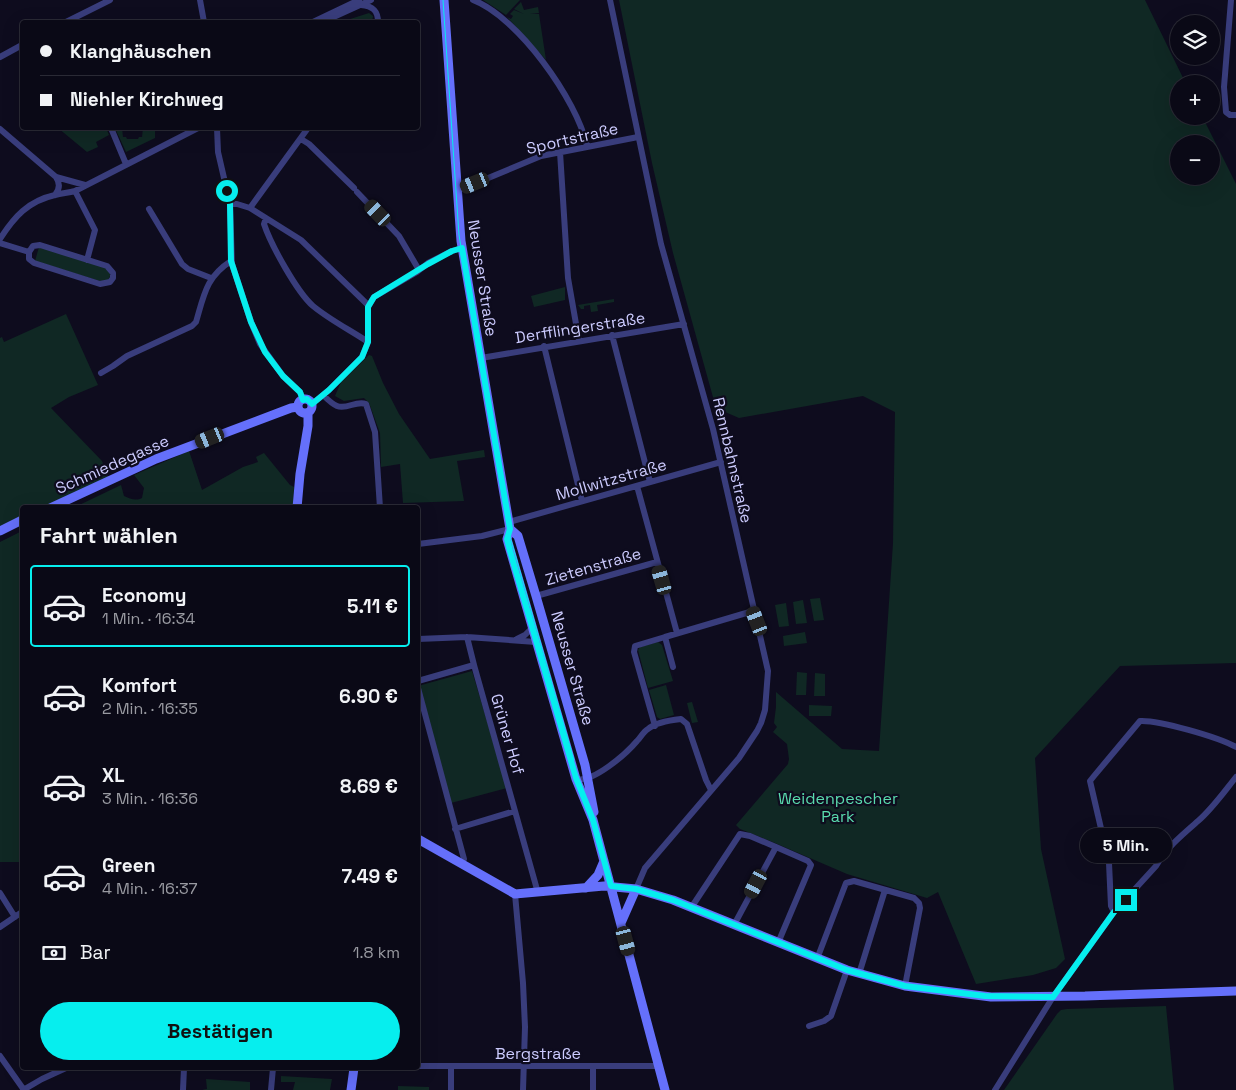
<!DOCTYPE html>
<html lang="de">
<meta charset="utf-8">
<style>
:root{--surface:#0a0916;--page:#13121f;--text:#f1f3f6;--muted:#999aa1;--line:#2a2a35;--accent:#06eeee}
body{margin:0;font-family:"Space Grotesk",sans-serif;background:var(--page);color:var(--text);height:100vh;display:flex;flex-direction:column;font-size:19px;white-space:nowrap}
*{box-sizing:border-box;margin:0}
p{font-size:16px;color:var(--muted)}
.icon{flex:none;width:28px;height:28px;fill:none;stroke:currentColor;stroke-width:2;stroke-linecap:round;stroke-linejoin:round}
.map{position:relative;flex:1;overflow:hidden}
.sheet{position:absolute;left:20px;top:505px;width:400px;height:565px;display:flex;flex-direction:column;background:var(--surface);border-radius:5px;box-shadow:0 5px 20px #0002,0 0 0 1px var(--line)}
.sheet>*{flex:none}
.hud{position:absolute;left:20px;top:20px;width:400px;height:110px;border-radius:5px;box-shadow:0 5px 20px #0002,0 0 0 1px var(--line);display:grid;align-content:center;height:110px;padding:0 20px;background:var(--surface)}
.buttons{position:absolute;left:1170px;top:15px;display:grid;gap:10px}
.buttons a{display:grid;place-items:center;width:50px;height:50px;border-radius:50%;background:var(--surface);box-shadow:0 5px 20px #0002,0 0 0 1px var(--line);font-size:25px}
.end{position:absolute;width:22px;height:22px;margin:-11px;border:6px solid #06eeee;background:#111;box-shadow:0 0 0 2px #111}
.from{border-radius:50%}
.bubble{position:absolute;height:35px;border-radius:18px;background:var(--surface);box-shadow:0 5px 20px #0002,0 0 0 1px var(--line);font-size:16px;font-weight:600;line-height:35px;text-align:center}
.car{position:absolute;width:15px;height:30px;margin:-15px -8px;border-radius:6px;box-shadow:0 0 4px 1px #0007;background:linear-gradient(#222 24%,#8ab4d8 0 40%,#222 0 76%,#8ab4d8 0 86%,#222 0)}
.hud b{display:flex;align-items:center;gap:18px;height:48px;font-size:19px}
.hud b+b{border-top:1px solid var(--line)}
.hud i{width:12px;height:12px;background:var(--text)}
ul{padding:0;list-style:none}
li{display:flex;align-items:center;gap:15px;height:82px;margin:0 10px 8px;padding:0 10px;border:2px solid transparent;border-radius:5px}
li div{flex:1}
li b{display:block;font-size:19px}
li em{font-style:normal;font-weight:600}
li.active{border-color:var(--accent)}
li>.icon{width:45px;height:45px;stroke-width:1.5}
h2{padding:0 20px;font-size:22px;line-height:60px}
.pay{display:flex;align-items:center;gap:12px;height:55px;padding:0 20px;font-size:19px}
.pay p{margin-inline-start:auto}
.button{display:flex;gap:10px;margin-top:auto;padding:10px 20px}
.button a{flex:1;height:58px;border-radius:30px;background:var(--accent);color:#111;font-size:20px;font-weight:600;line-height:58px;text-align:center}
.map>svg:first-child{display:block}
.green{fill:#102824;fill-rule:evenodd}
.lines{fill:none;stroke-linecap:round;stroke-linejoin:round}
.street{stroke:#393d7c;stroke-width:6}
.secondary{stroke:#6570fb;stroke-width:9}
.tram{stroke:#06eeee;stroke-width:1}
.route{stroke:#06eeee;stroke-width:6}
.labels{text-anchor:middle;stroke-width:4.5;stroke-linejoin:round;paint-order:stroke}
.street-label{font-size:16px;fill:#cccbfe;stroke:#0e0c1e}
.park-label{font-size:16px;fill:#5adbae;stroke:#0e0c1e}
</style>
<div class="map">
<svg width="1236" height="1090" viewBox="0 0 1236 1090">
<rect width="100%" height="100%" fill="#0e0c1e"/>
<path class="green" d="M483,0H520L506,15Z
M619,0H1145L1186,84H1179V116H1202L1236,184V663L1120,666L1035,758L1041,849L1065,959L1056,968L1033,975L976,984L938,892L927,898L847,874L775,843L740,829L736,825L788,764L789,759L787,744L773,732L777,727L774,723L776,707V692L842,749L879,751L893,543L895,412L863,396L739,418L716,408L673,253L652,163ZM1179,144H1211V176H1179Z
M521,2L524,10L538,7L539,13L530,14H539L546,60L507,17L511,19L513,16L510,14L514,10L524,14L514,9Z
M369,13L373,16L372,22H341Z
M58,128H106L109,135L96,142L98,147L87,152Z
M115,128H122L123,137H126L127,139H138L139,137H142L143,128L144,131L155,130V138L126,152Z
M39,247L105,267L110,271V276L108,280L103,282L35,261Z
M565,287V300L534,307L531,296Z
M614,299V302L597,305L598,311L591,312L590,305L584,306V309H581L578,305Z
M66,314L98,385L69,397L51,408L102,461L108,477L43,507L22,508V517L0,527V338L2,337L4,342Z
M369,355L372,356L383,383L399,414L430,459L484,450L485,457L457,461L464,501L403,503L400,464L381,467L380,433L369,403L364,398L344,401L335,396L341,382Z
M189,451L202,490L243,467L258,462L256,457L264,453L290,485L294,487L293,507L73,508L121,485L124,496C130,499 136,501 142,498L144,488L134,475Z
M22,531V862H0V542Z
M820,598L824,620L814,621L810,599Z
M803,600L807,623L796,624L793,602Z
M786,603L789,626L779,627L775,605Z
M805,632L807,643L784,646L783,636Z
M658,642L662,645L673,681L648,688L638,650L640,647Z
M472,671L507,788L451,803L418,686Z
M797,672L807,673L806,695H796Z
M815,673L825,674V696H814Z
M666,685L674,715L660,719L657,717L649,690Z
M692,702L698,722L692,723L687,703Z
M809,705L832,706L831,716H809Z
M1166,1006L1174,1090H1004L1057,1014L1061,1010L1067,1009Z
M281,1076L332,1079L330,1090H293L295,1082H281Z
M206,1079L250,1082V1090H202L207,1089Z
M398,1086L429,1087V1090H398Z"/>
<g class="lines">
<path class="street" d="M200,0L204,22
M473,0C518,17 577,100 587,146
M610,0L661,244L713,429L768,671L765,710L761,723L757,731L739,758L645,868L636,889
M1231,0L1224,87L1226,112L1230,115H1236
M361,5C373,6 378,11 378,22
M66,22L110,0
M313,22L359,0
M319,22L327,20L371,0
M0,57L22,45
M111,128L126,164
M217,128L218,152L230,204L232,264L251,322L260,344L283,376L300,392L303,399
M0,129L56,177L85,185
M301,139L309,144L354,188
M560,152L568,278L579,341
M75,191L95,230L87,260
M457,191L541,156L638,137
M357,192L399,236L419,270
M55,195C60,189 60,183 56,177
M230,204H237L250,208L301,240L368,305
M250,208L308,128
M149,209L182,264L188,269L211,278
M266,218L264,224C271,245 297,292 313,306C330,320 350,330 368,342
M0,239C14,217 28,201 55,195C62,193 68,193 75,191L198,128
M0,243L29,252
M40,245L107,266L113,273V278L110,282L100,284L34,263L29,259V252L33,246Z
M612,335L650,482
M544,346L582,501
M481,358L684,324
M101,373L113,366L127,356L192,326L196,322C204,295 206,277 231,261
M323,395C327,399 332,404 337,406C347,410 356,400 366,404L375,432L380,508
M312,404L329,390L362,357L368,342V307L374,297L417,272L428,263L452,251L462,248
M637,486L677,633
M509,522L721,462
M418,544L482,536L510,529
M536,596L657,562
M467,637L474,665
M665,637L753,611
M418,639L467,637L536,642
M517,639L525,635L532,628
M418,681L474,665L538,893
M418,688L464,859L462,863
M655,726L634,652L635,646L665,637L673,667
M576,779C593,783 626,754 637,741C641,737 643,732 648,729C655,723 672,720 681,719L687,724L706,780L711,790
M455,829L515,811
M0,893L15,917
M515,894L523,983L525,1027L523,1090
M691,908L740,834L750,836L776,847
M1114,912L1111,906L1109,863L1090,781L1094,776L1140,721C1159,720 1218,737 1236,747
M734,925L776,847L808,861L811,865L778,943
M0,927L22,912
M817,959L846,883L854,881L914,898L919,903L920,908L905,986
M859,974L885,890
M809,1026L824,1021L831,1016L847,970
M0,1056L24,1090
M418,1066H659
M451,1066V1090
M23,1090L42,1079L66,1068
M183,1090L184,1068
M271,1090L273,1068
M593,1090V1067
M995,1090L1053,997L1114,912L1156,866C1166,848 1183,834 1198,821C1212,809 1224,792 1236,777"/>
<path class="secondary" d="M444,0L461,241L510,529L507,539L576,779L593,820L665,1090
M298 406a7 7 0 1 1 14 0a7 7 0 1 1-14 0Z
M50,508L156,459L291,408L298,407
M297,508L300,474L308,426V413
M510,529L518,536L536,596L585,765L594,812
M0,531L22,520
M418,839L515,894L604,886L636,889L673,900L847,970L905,986L991,997L1085,996L1236,991
M586,888L598,875L604,861
M621,923L636,889
M351,1090L354,1068"/>
<path class="tram" d="M443,0L459,235L506,517L509,533L574,760"/>
</g>
<g class="lines">
<path class="route" d="M227,191L230,204L231,261L251,322L265,352L283,376L300,392L303,400L307,399L312,404L329,390L362,357L368,342V307L374,297L428,264L452,251L462,248L510,529L507,539L510,551L576,778L593,820L611,886L636,889L673,900L847,970L905,986L985,996L1053,997L1114,912L1126,900"/>
</g>
<g class="labels">
<g class="street-label">
<text transform="translate(572 138) rotate(-13)" y="6">Sportstraße</text>
<text transform="translate(483 278) rotate(81)" y="6">Neusser Straße</text>
<text transform="translate(580 327) rotate(-9)" y="6">Derfflingerstraße</text>
<text transform="translate(733 460) rotate(77)" y="6">Rennbahnstraße</text>
<text transform="translate(112 464) rotate(-24)" y="6">Schmiedegasse</text>
<text transform="translate(611 479) rotate(-16)" y="6">Mollwitzstraße</text>
<text transform="translate(593 566) rotate(-16)" y="6">Zietenstraße</text>
<text transform="translate(573 668) rotate(74)" y="6">Neusser Straße</text>
<text transform="translate(508 734) rotate(74)" y="6">Grüner Hof</text>
<text x="538" y="1059">Bergstraße</text>
</g>
<g class="park-label">
<text x="838" y="804">Weidenpescher<tspan x="838" dy="18">Park</tspan></text>
</g>
</g>
</svg>
<div class="buttons">
<a><svg class="icon" aria-label="layers" viewBox="0 0 24 24"><path d="M12 4l9 5-9 5-9-5zM3 14l9 5 9-5"/></svg></a>
<a>+</a>
<a>−</a>
</div>
<i class="end from" style="left:227px;top:191px"></i>
<i class="end" style="left:1126px;top:900px"></i>
<div class="bubble" style="left:1080px;top:828px;width:92px">5 Min.</div>
<i class="car" style="left:475px;top:183px;rotate:248deg"></i>
<i class="car" style="left:378px;top:213px;rotate:316deg"></i>
<i class="car" style="left:210px;top:438px;rotate:248deg"></i>
<i class="car" style="left:662px;top:580px;rotate:344deg"></i>
<i class="car" style="left:757px;top:621px;rotate:339deg"></i>
<i class="car" style="left:756px;top:884px;rotate:208deg"></i>
<i class="car" style="left:626px;top:941px;rotate:165deg"></i>
<div class="hud">
<b><i class="from"></i>Klanghäuschen</b>
<b><i></i>Niehler Kirchweg</b>
</div>
<section class="sheet">
<h2>Fahrt wählen</h2>
<ul>
<li class="active"><svg class="icon" aria-label="car" viewBox="0 0 24 24"><path d="M5 17H2v-5l4-1 3-4h7l3 4 3 1v5h-3M9 17h6M6 11h13"/><circle cx="7" cy="17" r="2"/><circle cx="17" cy="17" r="2"/></svg><div><b>Economy</b><p>1 Min. · 16:34</p></div><em>5.11 €</em></li>
<li><svg class="icon" aria-label="car" viewBox="0 0 24 24"><path d="M5 17H2v-5l4-1 3-4h7l3 4 3 1v5h-3M9 17h6M6 11h13"/><circle cx="7" cy="17" r="2"/><circle cx="17" cy="17" r="2"/></svg><div><b>Komfort</b><p>2 Min. · 16:35</p></div><em>6.90 €</em></li>
<li><svg class="icon" aria-label="car" viewBox="0 0 24 24"><path d="M5 17H2v-5l4-1 3-4h7l3 4 3 1v5h-3M9 17h6M6 11h13"/><circle cx="7" cy="17" r="2"/><circle cx="17" cy="17" r="2"/></svg><div><b>XL</b><p>3 Min. · 16:36</p></div><em>8.69 €</em></li>
<li><svg class="icon" aria-label="car" viewBox="0 0 24 24"><path d="M5 17H2v-5l4-1 3-4h7l3 4 3 1v5h-3M9 17h6M6 11h13"/><circle cx="7" cy="17" r="2"/><circle cx="17" cy="17" r="2"/></svg><div><b>Green</b><p>4 Min. · 16:37</p></div><em>7.49 €</em></li>
</ul>
<div class="pay"><svg class="icon" aria-label="cash" viewBox="0 0 24 24"><path d="M3 7h18v10H3z"/><circle cx="12" cy="12" r="2"/></svg>Bar<p>1.8 km</p></div>
<div class="button"><a>Bestätigen</a></div>
</section>
</div>
